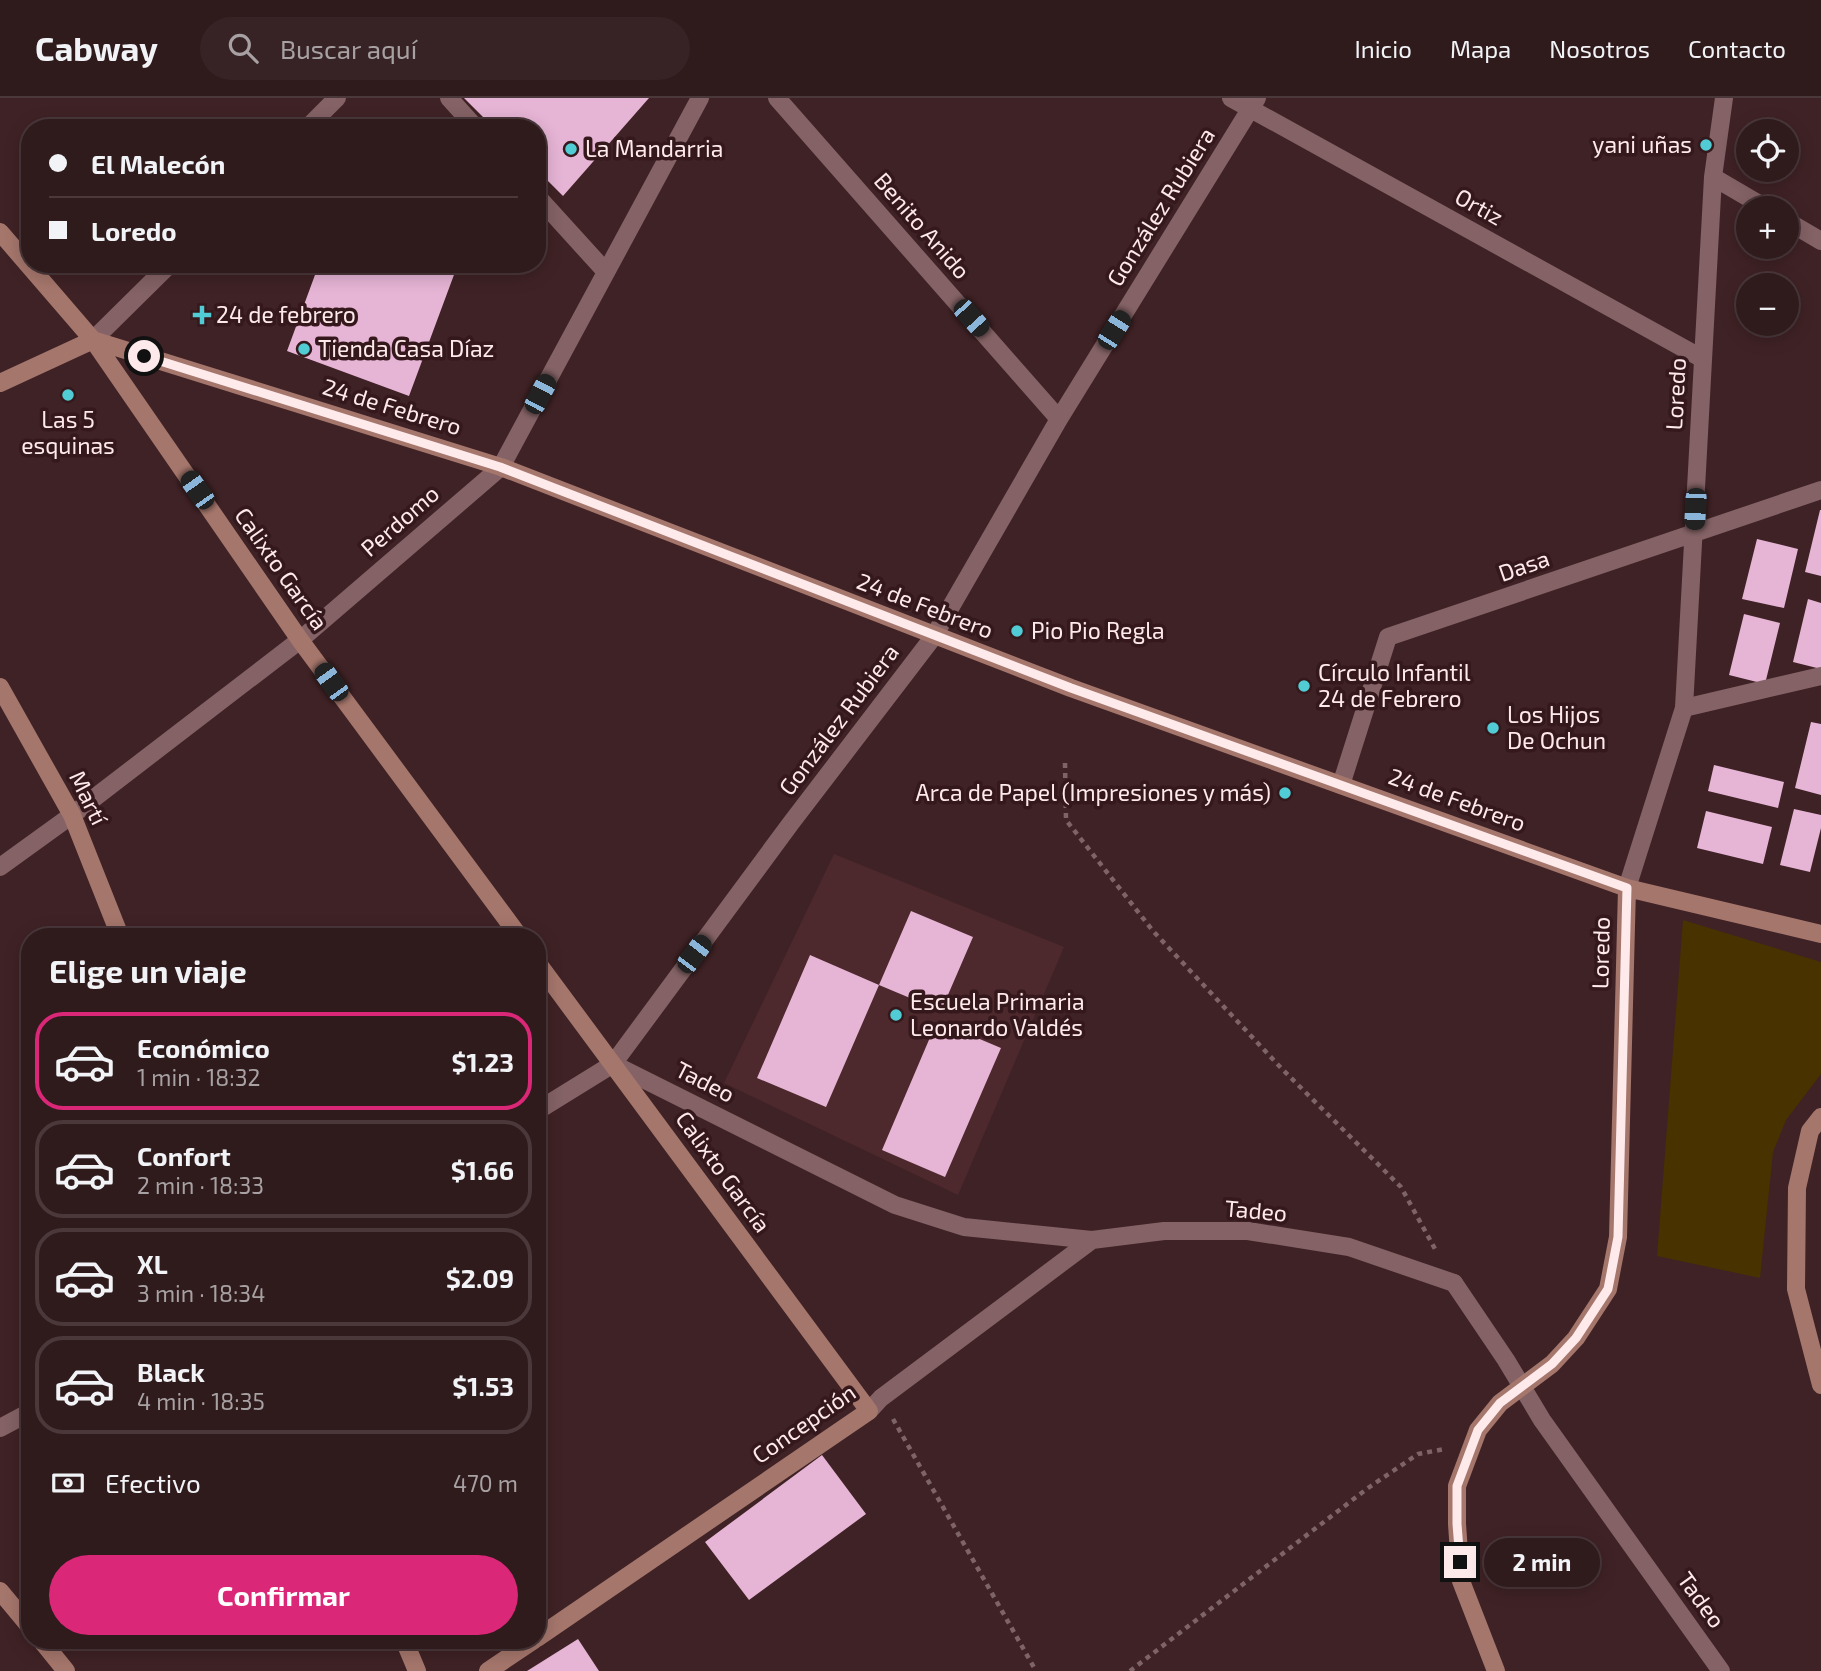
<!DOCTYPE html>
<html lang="es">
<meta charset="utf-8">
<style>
:root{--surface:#2f1a1c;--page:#372325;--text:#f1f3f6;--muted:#a7a1a3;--line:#4a383b;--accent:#db2777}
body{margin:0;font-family:"Exo 2",sans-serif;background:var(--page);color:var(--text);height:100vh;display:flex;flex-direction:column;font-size:26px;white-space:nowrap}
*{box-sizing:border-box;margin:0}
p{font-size:23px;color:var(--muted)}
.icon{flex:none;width:38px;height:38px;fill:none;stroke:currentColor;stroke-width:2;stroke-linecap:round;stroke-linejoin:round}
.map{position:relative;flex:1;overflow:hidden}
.details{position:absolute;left:21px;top:830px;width:525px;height:721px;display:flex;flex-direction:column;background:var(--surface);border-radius:28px;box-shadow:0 4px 18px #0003,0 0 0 2px var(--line)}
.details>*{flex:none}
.hud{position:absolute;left:21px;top:21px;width:525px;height:154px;border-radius:28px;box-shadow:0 4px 18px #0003,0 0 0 2px var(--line);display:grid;align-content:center;height:154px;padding:0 28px;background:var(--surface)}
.controls{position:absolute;left:1736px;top:21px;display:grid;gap:14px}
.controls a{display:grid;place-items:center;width:63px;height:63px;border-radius:50%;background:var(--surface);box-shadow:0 4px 18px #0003,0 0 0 2px var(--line);font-size:35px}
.end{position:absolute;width:32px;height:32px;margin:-16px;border:9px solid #fee9eb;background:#111;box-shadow:0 0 0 4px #111}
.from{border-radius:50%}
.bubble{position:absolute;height:49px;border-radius:24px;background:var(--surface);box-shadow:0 4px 18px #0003,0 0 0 2px var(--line);font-size:23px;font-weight:700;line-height:49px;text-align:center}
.car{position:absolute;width:21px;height:42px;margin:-21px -10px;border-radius:9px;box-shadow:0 0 5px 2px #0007;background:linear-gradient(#222 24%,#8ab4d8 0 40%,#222 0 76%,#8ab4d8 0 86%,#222 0)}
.hud b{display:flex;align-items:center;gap:24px;height:66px;font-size:26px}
.hud b+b{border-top:2px solid var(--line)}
.hud i{width:18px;height:18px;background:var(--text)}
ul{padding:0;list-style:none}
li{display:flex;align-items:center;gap:21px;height:98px;margin:0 14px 10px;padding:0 14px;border:4px solid var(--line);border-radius:28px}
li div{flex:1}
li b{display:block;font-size:26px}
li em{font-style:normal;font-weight:700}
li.selected{border-color:var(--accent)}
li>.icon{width:63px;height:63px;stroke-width:1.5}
h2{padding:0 28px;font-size:32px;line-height:84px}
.pay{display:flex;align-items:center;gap:18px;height:77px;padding:0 28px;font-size:26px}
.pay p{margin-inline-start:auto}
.cta{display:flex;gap:14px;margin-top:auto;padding:14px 28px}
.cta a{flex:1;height:80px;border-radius:42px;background:var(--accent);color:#fff;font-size:28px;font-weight:700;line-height:80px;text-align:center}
header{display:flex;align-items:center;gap:42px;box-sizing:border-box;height:98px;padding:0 35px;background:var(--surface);border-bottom:2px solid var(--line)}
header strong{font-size:33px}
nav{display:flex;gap:38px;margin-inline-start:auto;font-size:24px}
.search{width:490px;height:63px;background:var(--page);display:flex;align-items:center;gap:18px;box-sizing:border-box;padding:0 24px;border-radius:38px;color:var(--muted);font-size:26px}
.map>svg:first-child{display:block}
.built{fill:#4d292d}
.green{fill:#473200}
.building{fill:#e6b4d5}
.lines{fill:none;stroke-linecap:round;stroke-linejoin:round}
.path{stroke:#7e6467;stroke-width:4.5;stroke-dasharray:5 5;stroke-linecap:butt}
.lane{stroke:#846265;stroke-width:18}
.street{stroke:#846265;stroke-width:18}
.secondary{stroke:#a5766c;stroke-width:18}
.route{stroke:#fee9eb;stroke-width:9}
.poi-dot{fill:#51ccd4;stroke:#34181b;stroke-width:2.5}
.labels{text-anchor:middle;stroke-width:7;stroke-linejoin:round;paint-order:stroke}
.poi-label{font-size:23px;fill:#fee9eb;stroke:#34181b;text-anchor:start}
.street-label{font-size:23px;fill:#fee9eb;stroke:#34181b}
</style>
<header>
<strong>Cabway</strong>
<div class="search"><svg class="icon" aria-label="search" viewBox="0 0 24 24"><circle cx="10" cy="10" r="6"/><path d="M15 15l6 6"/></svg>Buscar aquí</div>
<nav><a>Inicio</a><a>Mapa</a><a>Nosotros</a><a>Contacto</a></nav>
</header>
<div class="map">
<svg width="1821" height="1573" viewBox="0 0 1821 1573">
<rect width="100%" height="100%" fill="#3f2225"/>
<path class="built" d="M834,756L1064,849L958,1097L724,985Z"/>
<path class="green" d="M1683,822L1821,864V976L1786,1022L1773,1054L1760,1180L1657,1158Z"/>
<path class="building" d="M464,0H649L563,98L537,72V30H494Z
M319,166H458L409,298L287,253Z
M1820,412H1821V478L1805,474Z
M1757,441L1798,451L1784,510L1742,501Z
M1808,501L1821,505V571L1793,564Z
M1744,516L1780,525L1765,586L1729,577Z
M1811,624L1821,626V697L1795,690Z
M1714,667L1784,684L1778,710L1708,693Z
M1794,711L1821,717V730L1810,774L1780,767Z
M1706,713L1772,729L1763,766L1697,750Z
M911,813L973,839L941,913L879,887Z
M810,857L879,887L826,1009L757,980Z
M937,923L1001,950L945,1079L882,1052Z
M822,1357L866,1416L749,1502L705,1444Z
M578,1541L599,1573H527Z"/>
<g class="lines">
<path class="path" d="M1065,665L1066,722L1153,833L1282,971L1401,1089L1435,1151
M893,1321L1036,1573
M1130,1573L1368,1390L1418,1356L1445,1351"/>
<path class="lane" d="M1684,610L1821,578
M1454,1185L1506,1262L1542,1322L1721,1573"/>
<path class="street" d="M449,0L476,30
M777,0L1059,321
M1231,0L1703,261
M307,30L337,0
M1713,79L1766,110
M537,98L606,174
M1787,123L1821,143
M93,242L170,166
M1341,687L1388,539L1821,392
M0,769L72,717L300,542L501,369L700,0
M1627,790L1684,610L1713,79L1724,0
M613,966L895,1107L964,1129L1092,1142L1164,1133H1248L1349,1149L1454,1185
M537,1013L613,966L791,725L934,538L1059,321L1257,0
M869,1313L881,1300L1092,1142
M0,1330L30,1314"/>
<path class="secondary" d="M0,134L93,242L300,542L519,838
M93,242L501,369L1071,590L1627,790L1821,836
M0,285L93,242
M0,589L72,717L120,838
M537,864L869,1313L537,1540
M1821,1019L1810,1033L1797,1090L1796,1191L1821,1287
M0,1493L30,1529
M41,1542L66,1573
M404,1542L417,1573
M488,1573L534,1542
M1496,1573L1461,1483L1457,1426V1388L1478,1332L1500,1305L1552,1266L1576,1240L1608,1191L1618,1139L1627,790"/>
</g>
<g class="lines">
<path class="route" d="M144,258L500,369L1071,590L1627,790L1618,1139L1608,1191L1576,1240L1552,1266L1500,1305L1478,1332L1457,1388V1426L1460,1464"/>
</g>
<g class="poi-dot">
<circle cx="1706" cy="47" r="7"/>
<circle cx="571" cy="51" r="7"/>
<path d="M198.5 206.5h7v7h7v7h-7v7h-7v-7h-7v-7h7z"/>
<circle cx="304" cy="251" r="7"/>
<circle cx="68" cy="297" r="7"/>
<circle cx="1017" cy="533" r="7"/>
<circle cx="1304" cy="588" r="7"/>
<circle cx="1493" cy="630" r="7"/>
<circle cx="1285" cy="695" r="7"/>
<circle cx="896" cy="917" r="7"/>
</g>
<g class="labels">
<g class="poi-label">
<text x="1692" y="55" text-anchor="end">yani uñas</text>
<text x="585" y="59">La Mandarria</text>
<text x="216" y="225">24 de febrero</text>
<text x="318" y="259">Tienda Casa Díaz</text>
<text x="68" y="330" text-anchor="middle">Las 5<tspan x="68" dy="26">esquinas</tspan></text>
<text x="1031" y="541">Pio Pio Regla</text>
<text x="1318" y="583">Círculo Infantil<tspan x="1318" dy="26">24 de Febrero</tspan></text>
<text x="1507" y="625">Los Hijos<tspan x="1507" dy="26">De Ochun</tspan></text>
<text x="1271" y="703" text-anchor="end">Arca de Papel (Impresiones y más)</text>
<text x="910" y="912">Escuela Primaria<tspan x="910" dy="26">Leonardo Valdés</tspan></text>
</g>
<g class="street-label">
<text transform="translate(1161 109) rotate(-58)" y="8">González Rubiera</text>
<text transform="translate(1479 109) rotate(29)" y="8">Ortiz</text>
<text transform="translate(922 128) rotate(49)" y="8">Benito Anido</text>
<text transform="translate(1676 296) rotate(-87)" y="8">Loredo</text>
<text transform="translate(392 309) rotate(17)" y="8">24 de Febrero</text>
<text transform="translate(400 423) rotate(-41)" y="8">Perdomo</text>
<text transform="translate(1524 468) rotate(-19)" y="8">Dasa</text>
<text transform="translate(281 471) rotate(55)" y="8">Calixto García</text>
<text transform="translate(925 508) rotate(21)" y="8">24 de Febrero</text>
<text transform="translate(839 622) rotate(-53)" y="8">González Rubiera</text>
<text transform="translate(88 700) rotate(64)" y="8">Martí</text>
<text transform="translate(1457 702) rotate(20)" y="8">24 de Febrero</text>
<text transform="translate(1601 855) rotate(-89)" y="8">Loredo</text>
<text transform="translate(705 984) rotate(27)" y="8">Tadeo</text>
<text transform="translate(723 1074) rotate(54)" y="8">Calixto García</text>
<text transform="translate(1256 1113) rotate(5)" y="8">Tadeo</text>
<text transform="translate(804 1326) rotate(-35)" y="8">Concepción</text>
<text transform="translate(1701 1502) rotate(54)" y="8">Tadeo</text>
</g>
</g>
</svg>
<div class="controls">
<a><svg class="icon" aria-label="locate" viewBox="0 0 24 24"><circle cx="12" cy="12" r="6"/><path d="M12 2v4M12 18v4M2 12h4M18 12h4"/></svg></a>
<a>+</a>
<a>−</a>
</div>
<i class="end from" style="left:144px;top:258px"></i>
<i class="end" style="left:1460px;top:1464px"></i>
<div class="bubble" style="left:1484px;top:1440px;width:116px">2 min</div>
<i class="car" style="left:971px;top:220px;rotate:138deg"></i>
<i class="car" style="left:1114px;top:232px;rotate:32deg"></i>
<i class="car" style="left:540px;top:296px;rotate:28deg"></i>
<i class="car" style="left:197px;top:392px;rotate:325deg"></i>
<i class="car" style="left:1695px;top:411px;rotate:183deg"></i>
<i class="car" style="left:331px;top:584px;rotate:324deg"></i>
<i class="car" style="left:694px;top:856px;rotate:37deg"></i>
<div class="hud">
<b><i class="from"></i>El Malecón</b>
<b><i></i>Loredo</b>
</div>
<section class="details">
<h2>Elige un viaje</h2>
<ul>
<li class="selected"><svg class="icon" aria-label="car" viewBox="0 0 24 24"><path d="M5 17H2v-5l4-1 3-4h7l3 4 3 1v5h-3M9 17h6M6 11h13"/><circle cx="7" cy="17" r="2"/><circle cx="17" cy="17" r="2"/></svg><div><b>Económico</b><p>1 min · 18:32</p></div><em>$1.23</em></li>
<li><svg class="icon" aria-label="car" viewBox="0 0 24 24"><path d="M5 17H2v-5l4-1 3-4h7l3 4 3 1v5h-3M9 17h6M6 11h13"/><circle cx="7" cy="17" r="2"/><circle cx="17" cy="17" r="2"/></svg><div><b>Confort</b><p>2 min · 18:33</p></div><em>$1.66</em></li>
<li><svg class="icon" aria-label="car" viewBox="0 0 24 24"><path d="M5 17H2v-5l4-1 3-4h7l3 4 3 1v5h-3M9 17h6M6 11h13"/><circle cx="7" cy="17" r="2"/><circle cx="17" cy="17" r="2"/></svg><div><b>XL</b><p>3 min · 18:34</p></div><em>$2.09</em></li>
<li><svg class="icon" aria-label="car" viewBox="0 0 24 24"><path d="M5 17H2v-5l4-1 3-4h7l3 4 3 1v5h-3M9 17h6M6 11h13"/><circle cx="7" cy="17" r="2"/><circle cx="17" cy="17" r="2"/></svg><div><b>Black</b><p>4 min · 18:35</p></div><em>$1.53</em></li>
</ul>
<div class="pay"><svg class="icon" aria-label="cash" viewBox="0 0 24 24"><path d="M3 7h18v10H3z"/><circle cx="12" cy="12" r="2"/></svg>Efectivo<p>470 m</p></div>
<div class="cta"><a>Confirmar</a></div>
</section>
</div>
